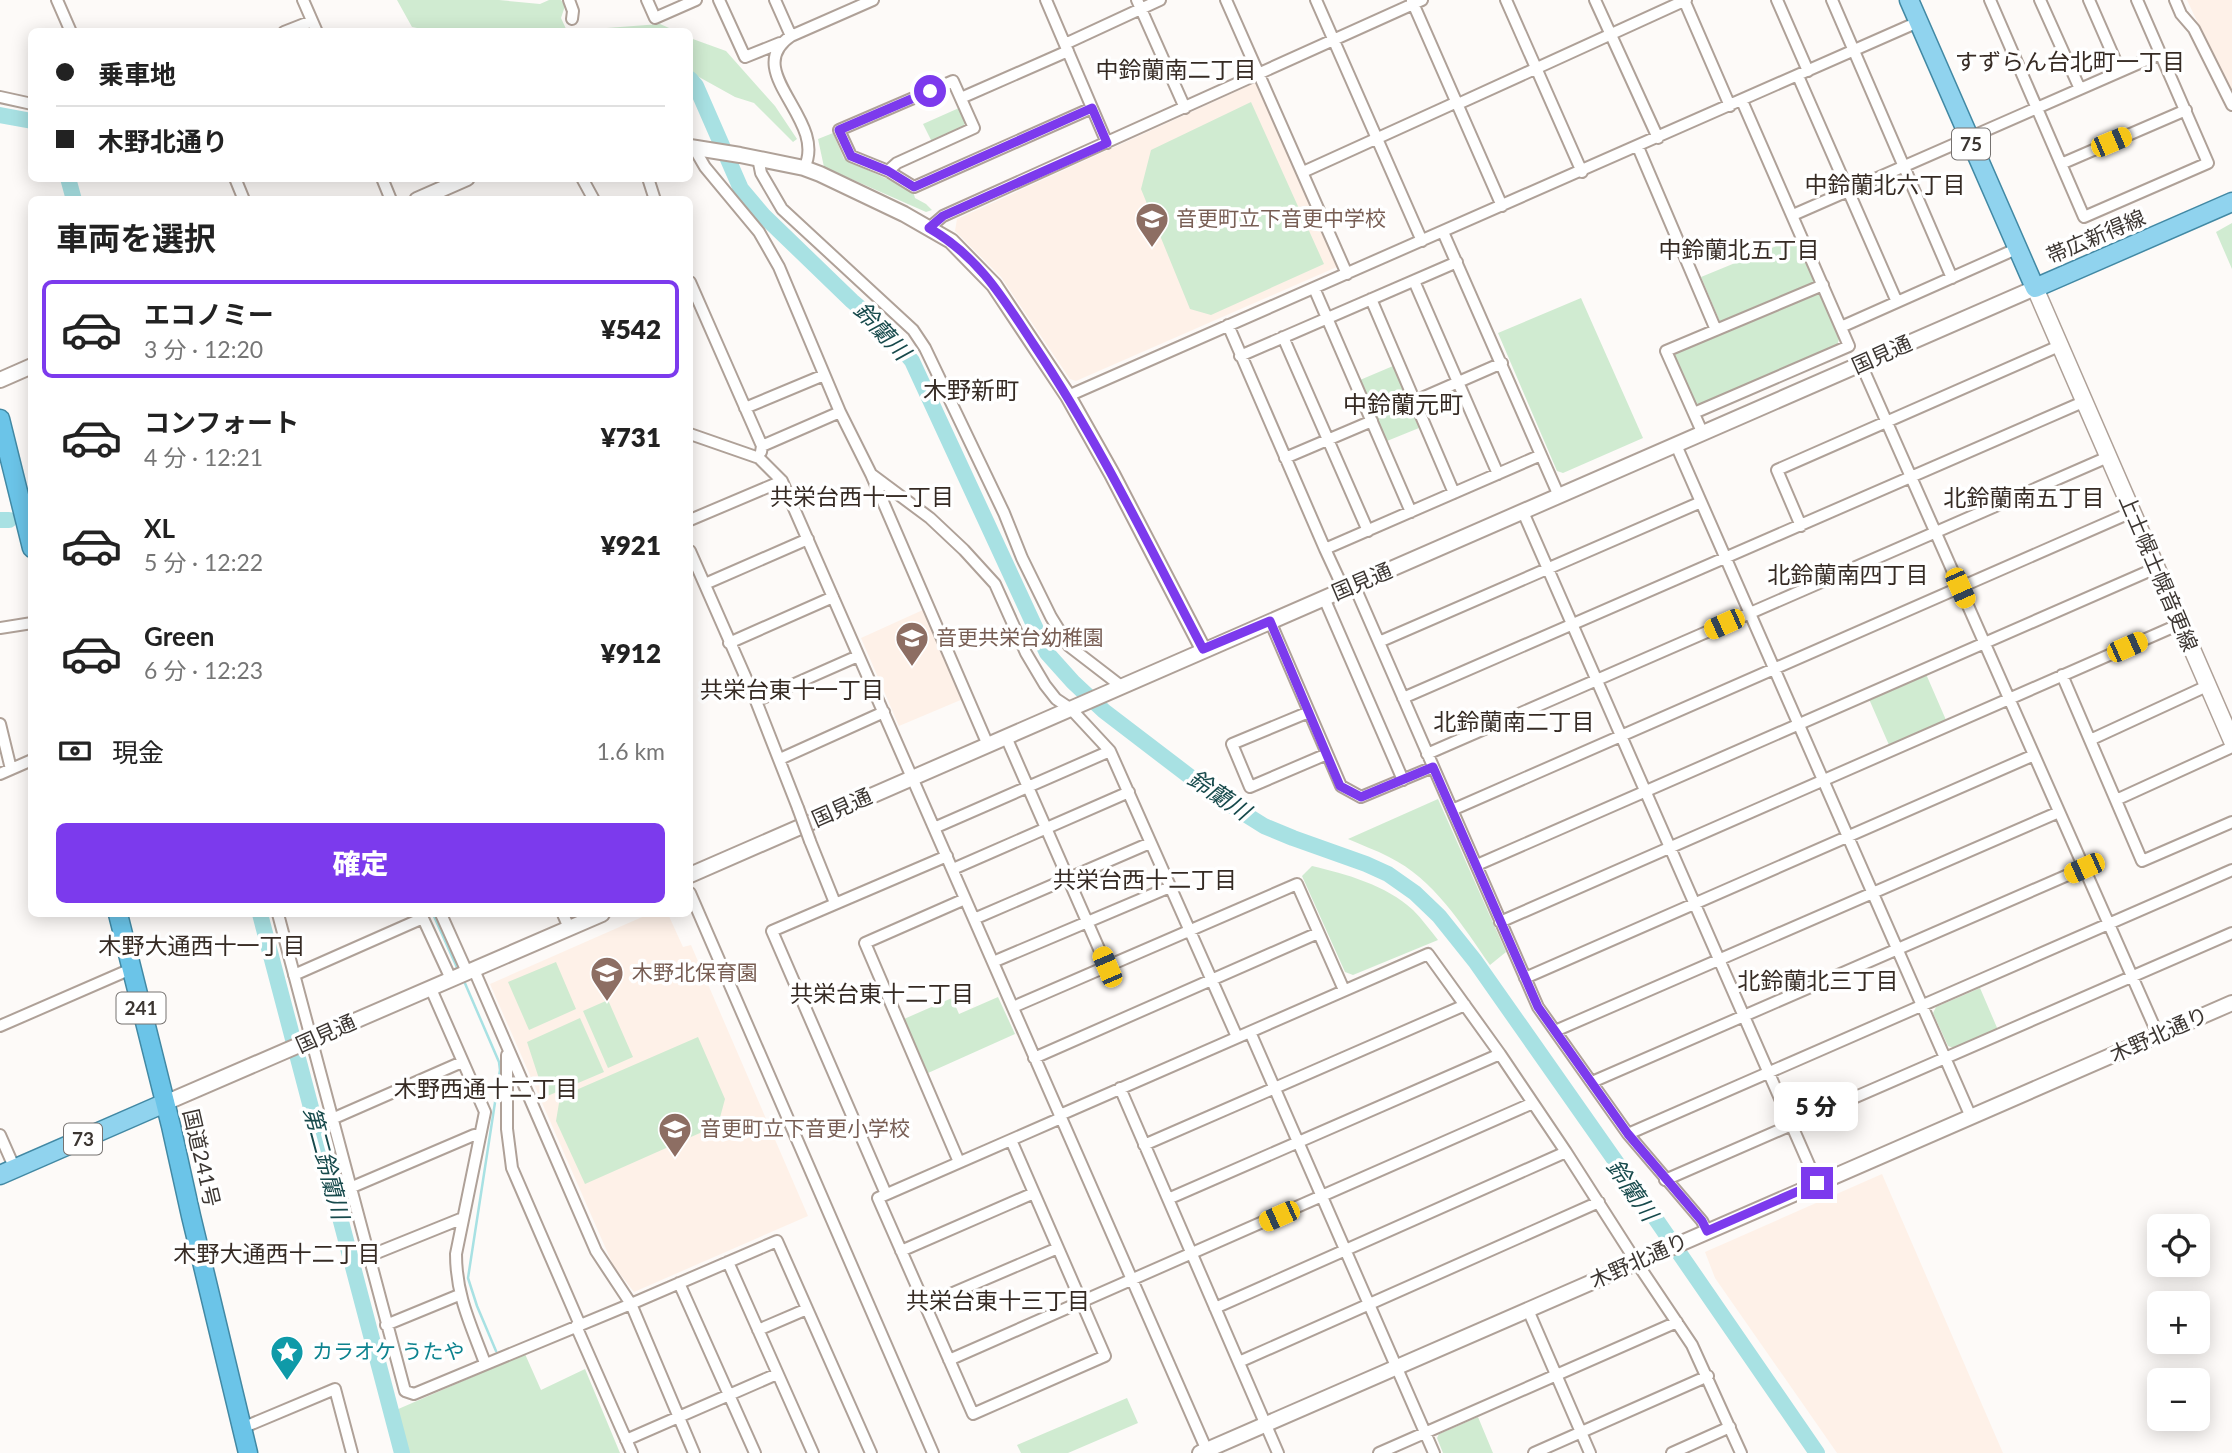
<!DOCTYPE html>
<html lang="ja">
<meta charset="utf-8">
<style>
:root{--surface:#fff;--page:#f6f6f6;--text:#222;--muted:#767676;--line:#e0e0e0;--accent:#7c3aed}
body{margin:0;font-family:Lato,"Noto Sans JP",sans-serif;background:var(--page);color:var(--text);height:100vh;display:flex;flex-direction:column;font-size:26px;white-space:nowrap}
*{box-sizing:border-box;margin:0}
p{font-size:23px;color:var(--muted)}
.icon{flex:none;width:38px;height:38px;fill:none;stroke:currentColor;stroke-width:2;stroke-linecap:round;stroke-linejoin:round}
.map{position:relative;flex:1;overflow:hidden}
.side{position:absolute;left:28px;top:196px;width:665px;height:721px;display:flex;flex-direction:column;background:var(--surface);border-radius:10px;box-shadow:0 4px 18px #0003}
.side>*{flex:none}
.hud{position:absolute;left:28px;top:28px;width:665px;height:154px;border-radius:10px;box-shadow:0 4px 18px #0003;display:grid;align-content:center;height:154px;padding:0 28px;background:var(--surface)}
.controls{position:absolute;left:2147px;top:1214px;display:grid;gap:14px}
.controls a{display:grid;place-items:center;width:63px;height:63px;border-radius:10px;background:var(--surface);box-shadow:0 4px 18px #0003;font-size:35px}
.end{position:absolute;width:32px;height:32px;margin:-16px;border:9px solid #7c3aed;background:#fff;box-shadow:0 0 0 4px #fff}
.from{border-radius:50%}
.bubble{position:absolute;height:49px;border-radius:10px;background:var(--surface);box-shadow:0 4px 18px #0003;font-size:23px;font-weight:800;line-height:49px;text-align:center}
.car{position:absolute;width:21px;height:42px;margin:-21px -10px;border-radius:9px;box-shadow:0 0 5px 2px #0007;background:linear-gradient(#f5c518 24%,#345 0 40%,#f5c518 0 76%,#345 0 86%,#f5c518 0)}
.hud b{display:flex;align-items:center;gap:24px;height:66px;font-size:26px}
.hud b+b{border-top:2px solid var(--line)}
.hud i{width:18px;height:18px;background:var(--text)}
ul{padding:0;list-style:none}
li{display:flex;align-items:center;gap:21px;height:98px;margin:0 14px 10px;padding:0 14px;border:4px solid transparent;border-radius:10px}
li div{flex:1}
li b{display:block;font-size:26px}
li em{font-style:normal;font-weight:800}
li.on{border-color:var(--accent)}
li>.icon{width:63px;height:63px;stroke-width:1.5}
h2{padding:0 28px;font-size:32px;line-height:84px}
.pay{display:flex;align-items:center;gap:18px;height:77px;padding:0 28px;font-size:26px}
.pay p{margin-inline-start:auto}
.button{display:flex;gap:14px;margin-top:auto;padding:14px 28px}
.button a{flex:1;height:80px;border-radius:10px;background:var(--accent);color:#fff;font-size:28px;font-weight:800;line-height:80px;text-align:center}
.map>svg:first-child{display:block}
.built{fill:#fef1e8}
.green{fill:#d0ebd1}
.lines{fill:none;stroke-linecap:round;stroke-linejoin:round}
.stream{stroke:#a8e1e3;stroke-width:2.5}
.river{stroke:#a8e1e3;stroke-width:16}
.minor-casing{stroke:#afa198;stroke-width:14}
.tertiary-casing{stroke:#afa198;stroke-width:18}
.secondary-casing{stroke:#afa198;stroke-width:19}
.primary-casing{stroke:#4289a4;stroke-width:21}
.trunk-casing{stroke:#4289a4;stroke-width:21}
.minor{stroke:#fff;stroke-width:10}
.tertiary{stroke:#fff;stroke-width:14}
.secondary{stroke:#fff;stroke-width:16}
.primary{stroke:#90d3ee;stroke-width:18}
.trunk{stroke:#6bc4e8;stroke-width:18}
.minor-bridge-casing{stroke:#afa198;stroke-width:14;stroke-linecap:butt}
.minor-bridge{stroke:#fff;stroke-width:10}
.route{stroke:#7c3aed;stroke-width:9}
.labels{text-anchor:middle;stroke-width:7;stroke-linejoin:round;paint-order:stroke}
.shield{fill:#fff;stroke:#767270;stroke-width:2}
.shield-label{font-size:19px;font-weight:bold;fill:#3c3632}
.education-label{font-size:21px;fill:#785e54;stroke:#fff;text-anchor:start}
.street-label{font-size:21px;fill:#3c3632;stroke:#fff}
.culture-label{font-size:21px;fill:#0d838f;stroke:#fff;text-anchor:start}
.neighbourhood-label{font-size:23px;fill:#362b24;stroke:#fff}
.water-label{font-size:23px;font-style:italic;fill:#174a4c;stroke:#fff}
.quarter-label{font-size:24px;fill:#362b24;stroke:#fff}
</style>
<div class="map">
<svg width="2232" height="1453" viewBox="0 0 2232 1453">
<rect width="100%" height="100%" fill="#fdfaf8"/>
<path class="built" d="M2187,0H2232V95Z
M1257,82L1339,266L1076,381L1070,379L1001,277L955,231L957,219Z
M925,609L963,699L899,726L861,638Z
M649,914H668L683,947L691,945L808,1216L634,1292L613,1265L490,984Z
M1882,1174L2003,1453H1837L1715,1278L1705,1252Z"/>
<path class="green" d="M397,0H499L540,4L549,0H561L565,6L561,18L567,31L660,24L676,31H432L412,27Z
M690,38L726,51L775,106L797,139L793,142L754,103L735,97L690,72Z
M1251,102L1324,264L1211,315L1190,309L1141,189L1151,150Z
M959,108L966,122L962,128L932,142L923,124Z
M833,133L844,159L913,191L915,198L926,204L932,210L926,212L824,167L818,139Z
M2232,223V269L2216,232Z
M1796,238L1815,281L1812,287L1724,324L1720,322L1701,277Z
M1814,293L1821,294L1839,339L1837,346L1701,405L1695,403L1674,358L1675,352Z
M1581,298L1643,438L1563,473L1557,471L1498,333Z
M1393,366L1419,428L1387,441L1360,380Z
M1926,674L1946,720L1889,745L1869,699Z
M1438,799L1506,952L1490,965C1462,925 1434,879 1389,857C1376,850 1361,845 1348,839Z
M1312,866C1346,874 1386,885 1413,910C1422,919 1430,930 1438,940L1353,975L1345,972L1302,876Z
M556,962L576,1009L529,1030L508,982Z
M1980,988L1998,1030L1954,1048L1948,1046L1933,1013L1936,1007Z
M998,997L1015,1034L928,1073L904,1019L952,998L959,1014Z
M608,1000L633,1057L608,1068L583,1011Z
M580,1018L604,1072L545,1097L527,1042Z
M698,1037L725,1099L718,1125L585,1184L556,1121L560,1097Z
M525,1354L541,1390L585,1369L620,1453H407L396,1410Z
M1127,1398L1138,1423L1068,1453H1021L1017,1445Z
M1478,1417L1493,1453H1443L1437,1438L1439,1434Z"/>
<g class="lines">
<path class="stream" d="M433,914L459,972
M464,981L499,1062L500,1070L468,1278L477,1306L496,1351"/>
<path class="river" d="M690,79L696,86L741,189L763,215L852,301L887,331L912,361L1047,653L1073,682L1104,711L1210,792L1264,826L1293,838L1366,864L1388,874L1415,893L1439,916L1475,961L1633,1186L1817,1453
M0,115L32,121
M68,178L74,200
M0,520H9
M260,914L402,1453"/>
<defs>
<path id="minor" d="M57,0L71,32
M303,0L317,32
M569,0L573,11L572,19
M647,0L655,18L696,0
M719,0L745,57L780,43
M775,0L791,36
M1046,0L1107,143
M1137,0L1185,108
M1226,0L1347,274
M1316,0L1422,241
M1506,0L1582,172
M1595,0L1658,138
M1684,0L1730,106
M1777,0L1808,71
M1832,0L1952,278
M1990,0L2084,217L2208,163L2137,0
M2040,0L2080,89
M2089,0L2120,71
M2175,0L2181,14L2194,29L2232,105
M1412,1L1502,206
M284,32L312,21
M1065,44L1160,0
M1798,76L1897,302
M0,97L32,104
M961,98L1068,51
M1458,104L1686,0
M1638,147L1716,330
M694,148L705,167L759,232L779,267L840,412
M758,158L761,173L782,209L913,330L925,348L1004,513L1022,558L1051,617L1069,646L1121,686
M2061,164L2186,110
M804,168C829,120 739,71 791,36L873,0
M888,171L897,163L974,128L953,81L839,130L851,156L888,171L914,187L1092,108
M1303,172L1457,102
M235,178L244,200
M382,178L391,200
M582,178L594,200
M648,178L655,200
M1793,215L2160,54
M929,228L943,216L1422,0
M1443,232L1559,496
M1414,281L1498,474
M690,282L762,446L761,452
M1314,288L1411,512
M1371,299L1454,493
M1228,325L1325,549
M1841,327L2016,249
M1283,337L1368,531
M1240,356L1457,262
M1861,364L2158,1035
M1068,396L1918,22
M1415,401L1502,363
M745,408L824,375
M1694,413L1849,346L1742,101
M690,434L759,458L782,481L1208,1453
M1703,434L1666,351L1823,285
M1676,445L1971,1117
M762,446L840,412L871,474L988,745
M1285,458L1372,421
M871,474L930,518L964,550L995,584L1026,653L1045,685L1056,699L1071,709L1110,751L1237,1037
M1523,512L1817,1183
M690,520L782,481
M1801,526L1777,470L2059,346
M690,551L756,701L798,808
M705,584L808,539
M1354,585L1538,1007L1628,1134L1702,1221L1707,1231
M1344,590L1325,549L1541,455
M1324,598L1403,780
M1270,621L1341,786L1361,797L1433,767
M0,628L32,623
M1379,642L1701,502
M729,643L833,597
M2062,675L2142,861L2232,822
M1403,698L2083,402
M756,701L858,656
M1309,712L1232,744L1250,787L1327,754
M0,724L11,769
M1006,737L1107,967
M2090,740L2207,686
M1427,754L2108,457
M780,759L884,712
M0,774L32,760
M2116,800L2232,747
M1452,810L2132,512
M934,828L1110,751
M810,841L835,903
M1477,865L2156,568
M953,869L1129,792
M690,893L933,1453
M278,914L405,1391L414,1394L631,1304L777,1241L871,1453
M421,914L451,979
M441,914L467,972
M563,914L569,928
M974,919L1150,843
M1500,922L2180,624
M993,962L1170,887
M474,970L596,1251L631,1304L694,1453
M294,975L423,918
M1525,978L2034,755
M431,989L485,1112L456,1254C456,1296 471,1325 485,1363
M1013,1007L1297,884L1344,990
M0,1026L131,969
M1555,1031L2059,812
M1250,1032L1434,1453
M507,1055V1129L512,1168L580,1325
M1034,1058L1318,933
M1592,1082L2084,868
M1120,1088L1278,1453
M1060,1115L1428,954L1500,1054L1566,1152L1637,1263L1692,1345L1741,1453
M332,1119L462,1062
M1628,1134L2232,870
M0,1135L15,1169
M1011,1140L1105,1356L973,1414L878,1198L1061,1118
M1144,1145L1465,1005
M959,1162L865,943L965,899
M1665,1180L2232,933
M350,1188L474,1135H480
M886,1194L772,931L947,856
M1168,1199L1500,1054
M901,1251L1034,1193
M369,1256L463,1218
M728,1262L813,1453
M679,1283L755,1453
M925,1305L1058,1248
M1215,1308L1566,1152
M1528,1310L1590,1453
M386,1325L459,1295
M576,1326L632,1453
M758,1330L807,1309
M949,1360L1533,1103
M1239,1362L1599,1202
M242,1428L335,1389L352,1453
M626,1440L777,1374
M1379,1453L1677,1322
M1534,1453L1708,1376
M1672,1453L1730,1427"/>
<path id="tertiary" d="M690,147L740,155L804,168L820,174L904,214L951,241L994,285L1068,396L1112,474L1203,649
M417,200L467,178
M0,380L32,366
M690,875L2035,288
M165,1103L602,914
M1200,1453L2232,1003"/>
<path id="secondary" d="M2035,288L2232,741"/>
<path id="primary" d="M1909,0L2035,288L2232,202
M0,1175L165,1103"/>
<path id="trunk" d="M0,419L32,548
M118,914L171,1126L191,1216L248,1453"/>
</defs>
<use href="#minor" class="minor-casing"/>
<use href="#tertiary" class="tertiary-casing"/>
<use href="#secondary" class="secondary-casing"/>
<use href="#primary" class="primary-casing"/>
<use href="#trunk" class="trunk-casing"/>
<use href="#minor" class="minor"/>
<use href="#tertiary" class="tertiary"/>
<use href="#secondary" class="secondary"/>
<use href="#primary" class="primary"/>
<use href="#trunk" class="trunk"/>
<defs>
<path id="minor-bridge" d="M798,808L810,841"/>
</defs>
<use href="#minor-bridge" class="minor-bridge-casing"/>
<use href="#minor-bridge" class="minor-bridge"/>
</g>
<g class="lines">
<path class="route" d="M930,91L839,130L851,156L888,171L914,187L1092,108L1107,143L943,216L929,228C979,257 1003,298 1034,345C1099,442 1149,546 1203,649L1270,621L1340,786L1361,797L1433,767L1538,1007L1628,1134L1702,1221L1707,1231L1817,1183"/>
</g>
<defs>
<symbol id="school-pin" viewBox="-11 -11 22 30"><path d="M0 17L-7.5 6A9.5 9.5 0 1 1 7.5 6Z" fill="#8d6e63" stroke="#fff"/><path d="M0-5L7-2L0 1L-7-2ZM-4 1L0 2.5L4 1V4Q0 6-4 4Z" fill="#fff"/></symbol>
<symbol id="sight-pin" viewBox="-11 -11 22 30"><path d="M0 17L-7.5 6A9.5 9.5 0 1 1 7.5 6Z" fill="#0f9aa8" stroke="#fff"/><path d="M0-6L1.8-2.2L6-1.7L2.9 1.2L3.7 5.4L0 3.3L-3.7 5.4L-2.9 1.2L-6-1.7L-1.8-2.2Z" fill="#fff"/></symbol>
</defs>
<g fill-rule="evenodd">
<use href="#school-pin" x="1133" y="200" width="38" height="52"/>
<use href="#school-pin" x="893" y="619" width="38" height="52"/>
<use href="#school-pin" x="588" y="954" width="38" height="52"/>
<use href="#school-pin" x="656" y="1110" width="38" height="52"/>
<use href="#sight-pin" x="268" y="1333" width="38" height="52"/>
</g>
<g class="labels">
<g class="shield">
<rect x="1952" y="128.5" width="38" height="31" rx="5"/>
<rect x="116.5" y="992.5" width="49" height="31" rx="5"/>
<rect x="64" y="1123.5" width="38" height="31" rx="5"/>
</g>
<g class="shield-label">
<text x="1971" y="151">75</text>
<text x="141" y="1015">241</text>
<text x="83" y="1146">73</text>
</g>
<g class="education-label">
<text x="1176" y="226">音更町立下音更中学校</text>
<text x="936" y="645">音更共栄台幼稚園</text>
<text x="632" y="980">木野北保育園</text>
<text x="700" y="1136">音更町立下音更小学校</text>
</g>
<g class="street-label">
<text transform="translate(2096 237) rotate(-23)" y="7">帯広新得線</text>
<text transform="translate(1882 355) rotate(-24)" y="7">国見通</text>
<text transform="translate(2158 573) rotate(67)" y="7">上士幌士幌音更線</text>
<text transform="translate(1362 582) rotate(-23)" y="7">国見通</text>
<text transform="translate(842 808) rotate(-24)" y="7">国見通</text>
<text transform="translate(326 1034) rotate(-24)" y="7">国見通</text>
<text transform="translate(2159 1035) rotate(-24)" y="7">木野北通り</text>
<text transform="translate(201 1158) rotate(77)" y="7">国道241号</text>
<text transform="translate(1639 1261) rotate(-24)" y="7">木野北通り</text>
</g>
<g class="culture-label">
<text x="312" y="1359">カラオケ うたや</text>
</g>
<g class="neighbourhood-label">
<text x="2070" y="70">すずらん台北町一丁目</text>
<text x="1176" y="78">中鈴蘭南二丁目</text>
<text x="1885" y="193">中鈴蘭北六丁目</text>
<text x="1739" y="258">中鈴蘭北五丁目</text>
<text x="862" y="505">共栄台西十一丁目</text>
<text x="2024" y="506">北鈴蘭南五丁目</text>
<text x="1848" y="583">北鈴蘭南四丁目</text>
<text x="792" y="698">共栄台東十一丁目</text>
<text x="1514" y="730">北鈴蘭南二丁目</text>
<text x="1145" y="888">共栄台西十二丁目</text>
<text x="202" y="954">木野大通西十一丁目</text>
<text x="1818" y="989">北鈴蘭北三丁目</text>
<text x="882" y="1002">共栄台東十二丁目</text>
<text x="486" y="1097">木野西通十二丁目</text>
<text x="277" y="1262">木野大通西十二丁目</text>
<text x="998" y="1309">共栄台東十三丁目</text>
</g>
<g class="water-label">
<text transform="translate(882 331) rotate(47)" y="8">鈴蘭川</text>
<text transform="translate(1219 795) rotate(34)" y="8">鈴蘭川</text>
<text transform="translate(326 1163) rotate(75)" y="8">第二鈴蘭川</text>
<text transform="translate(1632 1190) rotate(55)" y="8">鈴蘭川</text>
</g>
<g class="quarter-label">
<text x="971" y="399">木野新町</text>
<text x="1403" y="413">中鈴蘭元町</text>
</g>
</g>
</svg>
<div class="controls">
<a><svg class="icon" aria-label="locate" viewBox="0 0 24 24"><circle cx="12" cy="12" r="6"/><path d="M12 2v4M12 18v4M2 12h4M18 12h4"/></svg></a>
<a>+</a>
<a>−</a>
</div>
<i class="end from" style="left:930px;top:91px"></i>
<i class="end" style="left:1817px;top:1183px"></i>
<div class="bubble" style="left:1774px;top:1082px;width:84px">5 分</div>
<i class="car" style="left:2111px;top:142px;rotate:67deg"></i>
<i class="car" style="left:1960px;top:588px;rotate:156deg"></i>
<i class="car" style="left:1724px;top:624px;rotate:246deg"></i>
<i class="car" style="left:2127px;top:647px;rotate:66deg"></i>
<i class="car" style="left:2084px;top:868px;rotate:246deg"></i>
<i class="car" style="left:1107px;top:967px;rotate:337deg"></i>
<i class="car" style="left:1279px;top:1216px;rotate:246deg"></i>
<div class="hud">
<b><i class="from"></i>乗車地</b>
<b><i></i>木野北通り</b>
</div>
<section class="side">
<h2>車両を選択</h2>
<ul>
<li class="on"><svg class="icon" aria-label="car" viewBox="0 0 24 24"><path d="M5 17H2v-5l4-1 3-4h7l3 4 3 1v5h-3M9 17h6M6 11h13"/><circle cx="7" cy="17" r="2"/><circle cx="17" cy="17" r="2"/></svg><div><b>エコノミー</b><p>3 分 · 12:20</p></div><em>¥542</em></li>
<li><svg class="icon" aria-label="car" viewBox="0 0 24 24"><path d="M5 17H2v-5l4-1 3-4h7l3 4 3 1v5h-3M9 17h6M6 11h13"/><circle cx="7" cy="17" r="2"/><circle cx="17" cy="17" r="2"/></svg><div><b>コンフォート</b><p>4 分 · 12:21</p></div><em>¥731</em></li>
<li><svg class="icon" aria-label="car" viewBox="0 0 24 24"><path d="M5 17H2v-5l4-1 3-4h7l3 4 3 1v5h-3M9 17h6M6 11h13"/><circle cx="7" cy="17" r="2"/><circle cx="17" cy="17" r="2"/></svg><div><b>XL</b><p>5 分 · 12:22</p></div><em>¥921</em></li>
<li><svg class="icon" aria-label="car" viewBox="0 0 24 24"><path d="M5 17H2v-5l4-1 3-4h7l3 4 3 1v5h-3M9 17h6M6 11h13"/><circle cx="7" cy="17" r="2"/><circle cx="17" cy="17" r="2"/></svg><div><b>Green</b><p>6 分 · 12:23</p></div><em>¥912</em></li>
</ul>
<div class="pay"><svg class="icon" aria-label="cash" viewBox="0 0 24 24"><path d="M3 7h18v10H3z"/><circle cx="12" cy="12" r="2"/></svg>現金<p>1.6 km</p></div>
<div class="button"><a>確定</a></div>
</section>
</div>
